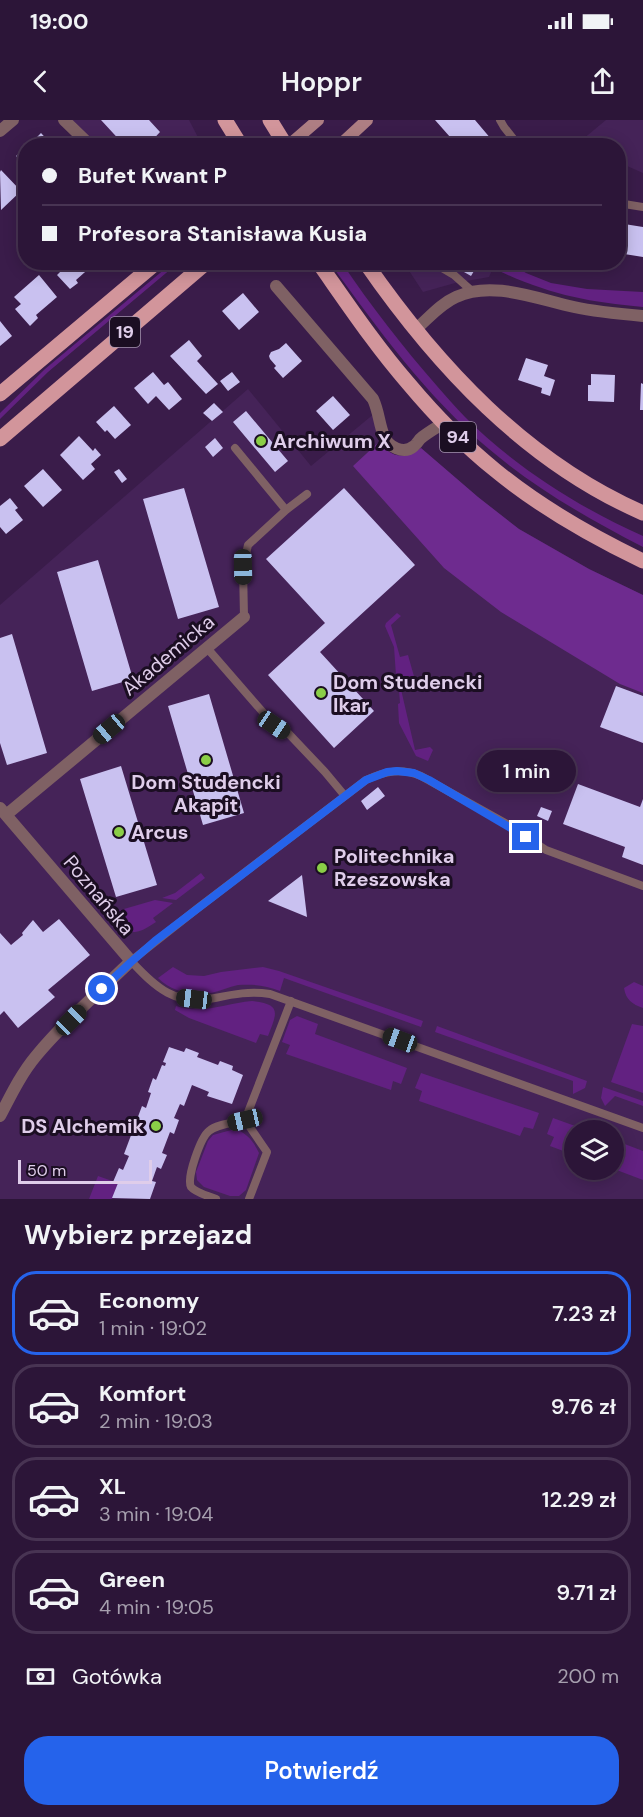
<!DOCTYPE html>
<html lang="pl">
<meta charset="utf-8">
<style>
:root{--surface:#2c1538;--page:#382243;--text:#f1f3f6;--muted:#a69fae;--line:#483453;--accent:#2563eb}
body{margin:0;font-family:"DM Sans",sans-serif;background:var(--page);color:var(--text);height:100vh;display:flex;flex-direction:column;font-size:22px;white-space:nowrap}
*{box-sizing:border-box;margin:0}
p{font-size:20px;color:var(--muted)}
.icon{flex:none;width:33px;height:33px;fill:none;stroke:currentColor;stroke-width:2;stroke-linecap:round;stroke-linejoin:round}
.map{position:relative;height:1079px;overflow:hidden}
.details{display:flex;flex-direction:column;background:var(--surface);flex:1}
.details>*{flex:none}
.banner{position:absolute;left:18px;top:18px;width:608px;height:132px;border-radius:24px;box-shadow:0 3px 15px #0003,0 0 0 2px var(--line);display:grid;align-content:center;height:132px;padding:0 24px;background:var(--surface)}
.buttons{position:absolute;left:564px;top:1000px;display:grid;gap:12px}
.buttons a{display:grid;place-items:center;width:60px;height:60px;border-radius:50%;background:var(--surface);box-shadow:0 3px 15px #0003,0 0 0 2px var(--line);font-size:30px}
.scale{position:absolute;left:18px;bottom:15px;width:134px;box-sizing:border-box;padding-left:6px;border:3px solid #dfcdea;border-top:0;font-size:16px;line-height:21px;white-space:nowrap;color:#dfcdea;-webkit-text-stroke:4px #1b0e22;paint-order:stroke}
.end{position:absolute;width:27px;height:27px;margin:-14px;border:8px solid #2563eb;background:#fff;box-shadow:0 0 0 3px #fff}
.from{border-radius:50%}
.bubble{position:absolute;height:42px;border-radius:21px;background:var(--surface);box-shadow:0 3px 15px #0003,0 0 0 2px var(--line);font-size:20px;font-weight:600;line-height:42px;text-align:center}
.car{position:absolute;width:18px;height:36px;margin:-18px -9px;border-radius:8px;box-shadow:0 0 4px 2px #0007;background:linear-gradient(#222 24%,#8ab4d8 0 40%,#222 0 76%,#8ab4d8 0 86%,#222 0)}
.banner b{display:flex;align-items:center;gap:21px;height:57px;font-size:22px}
.banner b+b{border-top:2px solid var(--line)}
.banner i{width:15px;height:15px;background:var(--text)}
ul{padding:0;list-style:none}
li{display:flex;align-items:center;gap:18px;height:84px;margin:0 12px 9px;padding:0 12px;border:3px solid var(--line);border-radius:24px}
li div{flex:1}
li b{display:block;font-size:22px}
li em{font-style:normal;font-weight:600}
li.active{border-color:var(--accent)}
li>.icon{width:54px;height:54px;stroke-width:1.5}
h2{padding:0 24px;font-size:27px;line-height:72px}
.pay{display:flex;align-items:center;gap:15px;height:66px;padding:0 24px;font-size:22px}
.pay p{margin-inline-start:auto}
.button{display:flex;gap:12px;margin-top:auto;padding:12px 24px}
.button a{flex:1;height:69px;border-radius:24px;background:var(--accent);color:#fff;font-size:24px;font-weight:600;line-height:69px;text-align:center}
.status{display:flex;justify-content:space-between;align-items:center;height:42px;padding:0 30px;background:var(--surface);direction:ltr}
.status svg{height:16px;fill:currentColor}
header{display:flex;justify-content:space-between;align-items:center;height:78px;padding:0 24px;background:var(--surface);font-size:27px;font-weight:600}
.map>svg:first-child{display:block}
.built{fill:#452358;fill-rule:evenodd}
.green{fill:#622181}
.forest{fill:#6e2b8f}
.building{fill:#c9c1f0}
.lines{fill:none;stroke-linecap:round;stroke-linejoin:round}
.lane{stroke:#7f6164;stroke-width:8}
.street{stroke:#7f6164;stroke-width:12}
.secondary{stroke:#ae7e83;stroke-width:12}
.primary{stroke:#d2959b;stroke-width:15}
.route{stroke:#2563eb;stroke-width:8}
.poi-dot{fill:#8ace47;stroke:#1b0e22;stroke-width:2}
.labels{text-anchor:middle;stroke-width:6;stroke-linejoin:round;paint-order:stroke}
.shield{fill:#1b0e22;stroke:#a494ae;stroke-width:1.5}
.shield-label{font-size:18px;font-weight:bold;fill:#dfcdea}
.poi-label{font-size:20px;font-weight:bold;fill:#dfcdea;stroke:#1b0e22;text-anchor:start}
.street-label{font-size:20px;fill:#dfcdea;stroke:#1b0e22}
</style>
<div class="status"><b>19:00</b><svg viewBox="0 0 49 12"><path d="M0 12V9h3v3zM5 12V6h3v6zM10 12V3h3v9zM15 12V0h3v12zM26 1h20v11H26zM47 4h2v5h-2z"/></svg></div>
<header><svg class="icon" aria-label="back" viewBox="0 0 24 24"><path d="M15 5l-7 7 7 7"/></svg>Hoppr<svg class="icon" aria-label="share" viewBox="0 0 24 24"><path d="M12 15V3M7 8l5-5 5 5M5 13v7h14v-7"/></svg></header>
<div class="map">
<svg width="643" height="1079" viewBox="0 0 643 1079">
<rect width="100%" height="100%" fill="#3a1c4a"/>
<path class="built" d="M72,0H189L202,25H97Z
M606,0H643V53L618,42V26L577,24Z
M404,143H495L489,157L455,163L423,172Z
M248,269L311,346L375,293L380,321L389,333L398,336L408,335L421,328L478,377L519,409L589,449L643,475V1079H0V485ZM574,1011H614V1050H574Z"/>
<path class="green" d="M172,143H178L48,252L0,299V293L45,249Z
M330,143H342C371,186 403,227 437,266C446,276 455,287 465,297C515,347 578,387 643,416V427C589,399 536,369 489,329C426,276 378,209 330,143Z
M499,143H510L526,153L551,163L587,169L643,172V187C587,182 548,174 497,150Z
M397,493L401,496L391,505L400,537L408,535L415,560L400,565L415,630L430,627L433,630L428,641L416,636L399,603L398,584L400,583L399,570H397L394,527L385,506L386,503Z
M201,753L205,758L176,780L162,778L175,773Z
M155,780L173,783L153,798L156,802C134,817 129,815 113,796V792L117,791Z
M173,847L187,855L204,856L221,852L263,847L279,851L423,901L421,907L284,858L280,871C266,865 252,864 238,865C229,867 220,871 211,873C193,877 171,871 158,858Z
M634,862L643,866V888C632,884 626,880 624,868Z
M252,881C282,884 277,893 268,916L260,914L256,923L189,898L175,890L176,886C203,895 226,883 252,881Z
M297,896L318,904L315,914L407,948L401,964L393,961L391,970L286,934L290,925L282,922L290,900Z
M632,904L643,906V973L611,962Z
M437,906L587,961L585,968L573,974V961L435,912Z
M421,953L539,993L533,1009L524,1007L520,1016L419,981L422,971L415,968Z
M603,967L643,981V986L615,976L605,986L601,978Z
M553,998L589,1011H574V1035L550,1026L554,1017L547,1014Z
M235,1009C247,1013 254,1022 259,1033L246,1070L239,1076H230L204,1067L197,1060L196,1052L208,1021L213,1015Z
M614,1020L643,1031V1060L614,1049Z
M98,1056L118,1063L112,1079H89Z"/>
<path class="forest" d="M380,321C390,339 405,339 421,328L478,377L519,409L589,449L643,475V573L620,564L501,492L444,448L353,346Z"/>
<path class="building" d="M101,0H149L160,12L147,26H125Z
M435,0H475L497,26H458Z
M41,13L53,26H28Z
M26,27V47L16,36Z
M1,50L21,71L1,90L0,52Z
M618,103L643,107V137L618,133Z
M56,142H91L93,145L76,160L78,163L70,169L57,155L62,150Z
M448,142H484L481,148L477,146L471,156L464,152L460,146L458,149Z
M39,155L57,177L36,195L38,198L30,206L15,189L21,184L14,177Z
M243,173L259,192L239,210L222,191Z
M0,201L12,216L0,226Z
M189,220L202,236L197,241L218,264L206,274L170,236Z
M286,223L302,241L283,258L274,248L276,246L270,239L269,236L271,232L279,229Z
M526,238L548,245L544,256L555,260L550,276L541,273L542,268L518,260Z
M153,252L164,265L168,262L182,279L169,290L156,276L148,284L134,268Z
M232,252L240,262L228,271L220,261Z
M591,254L615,255L614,282L588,281V265H591Z
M641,263L643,264V290H640Z
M333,276L350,295L333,310L316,291Z
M214,283L223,292L212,301L203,293Z
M114,286L131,305L115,319L107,310L105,312L96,302Z
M246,291L288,341L275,352L233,302Z
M79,316L93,331L95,328L101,335L91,344L95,349L83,360L60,335Z
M215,318L223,328L213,337L205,327Z
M43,349L62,370L43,387L24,366Z
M119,349L127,359L122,363L114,352Z
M184,368L219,487L178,499L143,379Z
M344,368L415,445L320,532L374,591L334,628L268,555L325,503L266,439Z
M10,378L18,388L15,390L23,400L6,414L0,407V386Z
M98,440L133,559L92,571L57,452Z
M12,514L47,633L7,645L0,623V518Z
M616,566L643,576V623L600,607Z
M209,574L244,693L203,705L168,586Z
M121,646L157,765L116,777L80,659Z
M578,664L640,687L643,679V745L622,737L625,727L563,704Z
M378,667L385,676L367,690L361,681Z
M541,687L552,691L548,701L537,696Z
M302,755L307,797L268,781Z
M59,799L90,835L48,870L55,877L18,908L4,891L0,895V813L11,825L23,815L22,813L33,800L43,812Z
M169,927L184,932L186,928L199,933L197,937L218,945L220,941L233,946L232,950L243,955L232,984L207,976L209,972L192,965L184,986L180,984L174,998L179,1000L174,1014L170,1012L162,1033L167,1035L161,1049L157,1047L152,1061L156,1062L150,1079L112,1078L118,1063L113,1062L119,1048L123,1050L129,1036L124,1034L142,986L146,988L151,973L148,972L153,958L156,960L162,945L165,946L166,943L163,942Z"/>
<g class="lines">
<path class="lane" d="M500,0L504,7L519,26
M618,83L643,87
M432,142L454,155L473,172
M235,328L286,390L248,425L243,447L244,497
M286,390L307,374
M207,528L274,605L289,614L325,652L345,676
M643,766L546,730L507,704L421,656C401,648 385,651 366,660L198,788L131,841C156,868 175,886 215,878C234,874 250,871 270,874L643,1008
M245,1000L291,881
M245,1000L267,1032L249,1079
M216,1079C209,1076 196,1073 191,1067C186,1058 201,1017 209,1011C217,1004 234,1003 245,1000"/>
<path class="street" d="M64,0L91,26
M0,11L13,0
M276,166L373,279C379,292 379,304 384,316C388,327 404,335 414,326C415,326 420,319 420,319C427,313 436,308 444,303
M416,209C429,198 440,184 456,177C492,160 537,179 574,187C597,192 620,194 643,196
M0,688L131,841C99,872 64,902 36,936C21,954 11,975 0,996
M6,695L244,497"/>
<path class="secondary" d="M288,26L318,0
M339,26L367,0"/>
<path class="primary" d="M225,0L241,26
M270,0L286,26
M318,142C347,183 375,225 408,263C434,294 464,325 495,350C540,387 591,416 643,441
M365,142C437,246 526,342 643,393
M0,274L157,142
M0,319L207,142"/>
</g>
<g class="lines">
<path class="route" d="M102,869L131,842L155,821L366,660L387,652L397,651L414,653L429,660L526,717"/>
</g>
<g class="poi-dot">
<circle cx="261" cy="321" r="6"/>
<circle cx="321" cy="573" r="6"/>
<circle cx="206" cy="640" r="6"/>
<circle cx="119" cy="712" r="6"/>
<circle cx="322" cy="748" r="6"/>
<circle cx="156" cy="1006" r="6"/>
</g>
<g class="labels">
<g class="shield">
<rect x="110" y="197" width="30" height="30" rx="4.5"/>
<rect x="440" y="302" width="36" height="30" rx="4.5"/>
</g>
<g class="shield-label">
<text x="125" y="218">19</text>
<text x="458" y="323">94</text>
</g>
<g class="poi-label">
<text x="273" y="328">Archiwum X</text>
<text x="333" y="569">Dom Studencki<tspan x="333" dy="23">Ikar</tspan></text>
<text x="206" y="669" text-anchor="middle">Dom Studencki<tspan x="206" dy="23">Akapit</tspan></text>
<text x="131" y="719">Arcus</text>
<text x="334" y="743">Politechnika<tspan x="334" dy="23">Rzeszowska</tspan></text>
<text x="144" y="1013" text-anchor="end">DS Alchemik</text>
</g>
<g class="street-label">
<text transform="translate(168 535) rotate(-40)" y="7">Akademicka</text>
<text transform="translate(99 775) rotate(50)" y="7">Poznańska</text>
</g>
</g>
</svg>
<div class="buttons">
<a><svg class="icon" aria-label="layers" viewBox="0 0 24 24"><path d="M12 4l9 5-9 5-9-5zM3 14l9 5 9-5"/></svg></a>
</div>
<div class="scale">50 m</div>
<i class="end from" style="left:102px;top:869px"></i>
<i class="end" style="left:526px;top:717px"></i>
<div class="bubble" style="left:477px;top:630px;width:99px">1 min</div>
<i class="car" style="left:243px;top:447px;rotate:179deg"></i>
<i class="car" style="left:274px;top:605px;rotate:124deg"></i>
<i class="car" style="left:109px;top:609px;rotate:230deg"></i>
<i class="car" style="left:194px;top:879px;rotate:277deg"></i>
<i class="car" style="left:71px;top:900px;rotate:45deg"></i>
<i class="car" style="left:400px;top:920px;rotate:290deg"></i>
<i class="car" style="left:245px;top:1000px;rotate:257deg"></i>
<div class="banner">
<b><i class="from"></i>Bufet Kwant P</b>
<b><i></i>Profesora Stanisława Kusia</b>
</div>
</div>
<section class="details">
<h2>Wybierz przejazd</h2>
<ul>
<li class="active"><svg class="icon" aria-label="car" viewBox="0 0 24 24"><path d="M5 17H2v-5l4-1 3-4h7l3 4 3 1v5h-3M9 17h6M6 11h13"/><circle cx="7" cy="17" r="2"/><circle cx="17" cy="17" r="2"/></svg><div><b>Economy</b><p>1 min · 19:02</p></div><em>7.23 zł</em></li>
<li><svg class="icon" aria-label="car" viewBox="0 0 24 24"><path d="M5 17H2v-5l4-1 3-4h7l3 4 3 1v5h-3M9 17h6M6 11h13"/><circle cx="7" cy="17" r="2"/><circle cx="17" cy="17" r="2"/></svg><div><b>Komfort</b><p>2 min · 19:03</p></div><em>9.76 zł</em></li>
<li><svg class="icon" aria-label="car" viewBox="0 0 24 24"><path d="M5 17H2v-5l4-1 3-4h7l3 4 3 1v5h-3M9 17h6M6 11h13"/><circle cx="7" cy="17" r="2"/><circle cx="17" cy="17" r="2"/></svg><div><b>XL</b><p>3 min · 19:04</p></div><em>12.29 zł</em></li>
<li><svg class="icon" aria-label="car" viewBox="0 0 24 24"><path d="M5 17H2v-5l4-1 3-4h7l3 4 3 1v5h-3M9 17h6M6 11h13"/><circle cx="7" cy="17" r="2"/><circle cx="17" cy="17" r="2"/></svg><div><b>Green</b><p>4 min · 19:05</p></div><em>9.71 zł</em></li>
</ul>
<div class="pay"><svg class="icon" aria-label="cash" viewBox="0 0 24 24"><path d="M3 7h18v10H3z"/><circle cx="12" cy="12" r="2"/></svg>Gotówka<p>200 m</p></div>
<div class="button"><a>Potwierdź</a></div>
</section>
